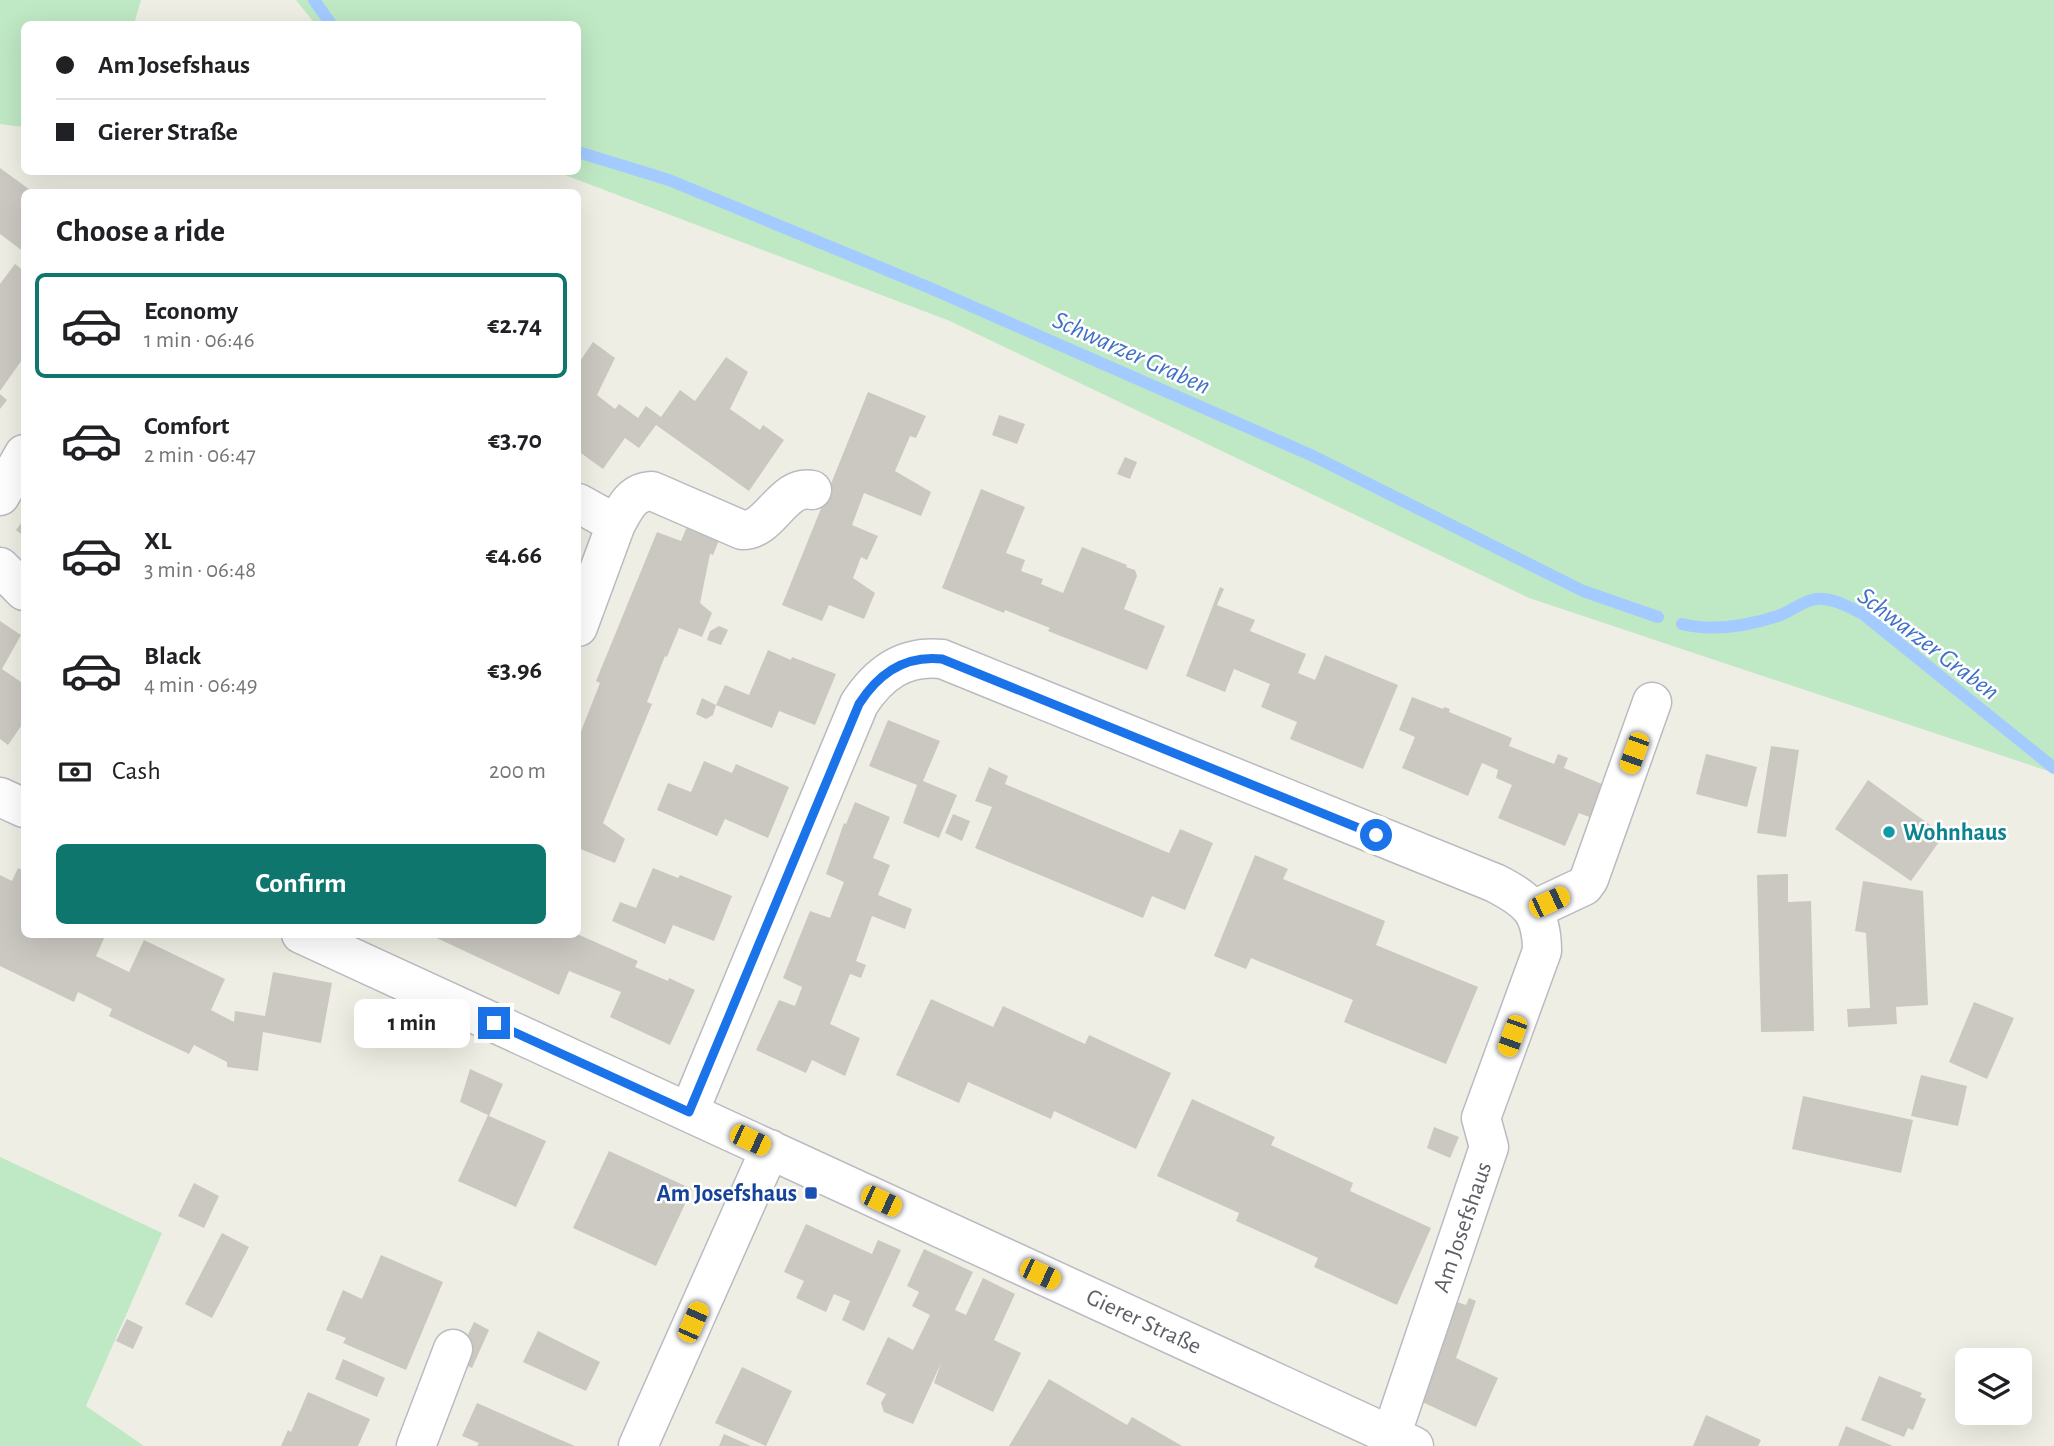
<!DOCTYPE html>
<meta charset="utf-8">
<style>
:root{--surface:#fff;--page:#f6f6f6;--text:#202124;--muted:#757577;--line:#e0e0e0;--accent:#0f766e}
body{margin:0;font-family:"Alegreya Sans",sans-serif;background:var(--page);color:var(--text);height:100vh;display:flex;flex-direction:column;font-size:26px;white-space:nowrap}
*{box-sizing:border-box;margin:0}
p{font-size:23px;color:var(--muted)}
.icon{flex:none;width:38px;height:38px;fill:none;stroke:currentColor;stroke-width:2;stroke-linecap:round;stroke-linejoin:round}
.map{position:relative;flex:1;overflow:hidden}
.panel{position:absolute;left:21px;top:189px;width:560px;height:749px;display:flex;flex-direction:column;background:var(--surface);border-radius:10px;box-shadow:0 7px 28px #0002}
.panel>*{flex:none}
.banner{position:absolute;left:21px;top:21px;width:560px;height:154px;border-radius:10px;box-shadow:0 7px 28px #0002;display:grid;align-content:center;height:154px;padding:0 35px;background:var(--surface)}
.controls{position:absolute;left:1955px;top:1348px;display:grid;gap:14px}
.controls a{display:grid;place-items:center;width:77px;height:77px;border-radius:10px;background:var(--surface);box-shadow:0 7px 28px #0002;font-size:35px}
.end{position:absolute;width:32px;height:32px;margin:-16px;border:9px solid #1a73e8;background:#fff;box-shadow:0 0 0 4px #fff}
.from{border-radius:50%}
.bubble{position:absolute;height:49px;border-radius:10px;background:var(--surface);box-shadow:0 7px 28px #0002;font-size:23px;font-weight:600;line-height:49px;text-align:center}
.car{position:absolute;width:21px;height:42px;margin:-21px -10px;border-radius:9px;box-shadow:0 0 5px 2px #0007;background:linear-gradient(#f5c518 24%,#345 0 40%,#f5c518 0 76%,#345 0 86%,#f5c518 0)}
.banner b{display:flex;align-items:center;gap:24px;height:66px;font-size:26px}
.banner b+b{border-top:2px solid var(--line)}
.banner i{width:18px;height:18px;background:var(--text)}
ul{padding:0;list-style:none}
li{display:flex;align-items:center;gap:21px;height:105px;margin:0 14px 10px;padding:0 21px;border:4px solid transparent;border-radius:10px}
li div{flex:1}
li b{display:block;font-size:26px}
li em{font-style:normal;font-weight:600}
li.active{border-color:var(--accent)}
li>.icon{width:63px;height:63px;stroke-width:1.5}
h2{padding:0 35px;font-size:32px;line-height:84px}
.pay{display:flex;align-items:center;gap:18px;height:77px;padding:0 35px;font-size:26px}
.pay p{margin-inline-start:auto}
.cta{display:flex;gap:14px;margin-top:auto;padding:14px 35px}
.cta a{flex:1;height:80px;border-radius:10px;background:var(--accent);color:#fff;font-size:28px;font-weight:600;line-height:80px;text-align:center}
.map>svg:first-child{display:block}
.green{fill:#bfe8c4}
.lines{fill:none;stroke-linecap:round;stroke-linejoin:round}
.stream{stroke:#a4cbff;stroke-width:12}
.building{fill:#cac8c1}
.minor-casing{stroke:#b9bbc0;stroke-width:41}
.minor{stroke:#fff;stroke-width:38}
.route{stroke:#1a73e8;stroke-width:9}
.culture-dot{fill:#0f9aa8;stroke:#fff;stroke-width:2.5}
.transit-dot{fill:#1a4fb4;stroke:#fff;stroke-width:2.5}
.labels{text-anchor:middle;stroke-width:5;stroke-linejoin:round;paint-order:stroke}
.culture-label{font-size:24px;font-weight:bold;fill:#0d838f;stroke:#fff;text-anchor:start}
.transit-label{font-size:24px;font-weight:bold;fill:#164399;stroke:#fff;text-anchor:end}
.street-label{font-size:24px;fill:#5c5f65;stroke:#fff}
.water-label{font-size:26px;font-style:italic;fill:#4071c8;stroke:#fff}
</style>
<div class="map">
<svg width="2054" height="1446" viewBox="0 0 2054 1446">
<rect width="100%" height="100%" fill="#efeee4"/>
<path class="green" d="M0,0H141L134,24H24V127L0,124Z
M296,0H2054V773L1529,598L950,321L557,172H578V24H315Z
M0,1157L162,1233L86,1406L144,1446H0Z"/>
<g class="lines">
<path class="stream" d="M314,0L331,24
M578,152L669,180L930,288L1313,456L1583,591L1658,617
M1682,624C1714,632 1747,626 1778,616C1789,612 1800,603 1812,600C1828,595 1849,607 1863,614L2054,768"/>
</g>
<path class="building" d="M0,168L33,192H24V252L0,234Z
M15,264L24,271V357L0,391V284Z
M593,342L615,358L597,395L615,409L619,404L638,418L646,406L661,417L680,390L695,401L726,357L748,372L730,409L760,430L763,425L784,440L749,491L656,425L639,448L625,438L603,469L578,451V364Z
M868,392L926,416L916,438L910,436L895,471L931,492L921,516L864,493L852,525L878,536L867,560L861,557L853,578L875,593L864,619L829,605L822,621L782,605Z
M0,394L7,400L0,409Z
M999,415L1025,424L1017,444L992,435Z
M1125,457L1137,462L1130,479L1117,474Z
M981,489L1025,507L1006,553L1025,560L1021,571L1043,579L1041,584L1063,593L1082,547L1127,565L1126,567L1135,570L1137,576L1124,609L1165,626L1147,670L1048,631L1050,628L1005,610L1004,613L942,588Z
M24,519V536L16,530Z
M688,524L720,538L713,555L710,554L700,603L712,613L702,637L679,628L667,657L665,656L647,702L652,704L603,823L625,839L615,863L578,848V739L600,683L596,681L657,532L681,541Z
M1220,587L1224,589L1217,605L1255,620L1250,631L1306,654L1298,673L1315,680L1325,655L1398,685L1363,769L1290,739L1297,722L1261,707L1270,684L1234,669L1225,692L1186,676Z
M0,621L21,635L2,669L21,682L24,678V722L8,745L0,739Z
M719,626L728,630L721,645L707,640L710,631Z
M768,650L791,660L792,657L836,674L815,725L779,711L772,728L716,705L713,715L706,719L696,714L702,698L716,705L725,685L749,695Z
M1412,697L1443,709L1444,707L1450,709L1449,712L1512,738L1509,746L1554,764L1558,754L1568,758L1564,768L1609,787L1597,820L1579,813L1565,846L1498,818L1512,785L1496,778L1498,770L1482,763L1468,796L1402,768L1415,737L1399,730Z
M888,720L940,741L923,781L957,795L939,838L903,823L917,785L869,766Z
M1771,746L1799,750L1786,837L1757,833Z
M1706,754L1757,767L1747,807L1696,794Z
M704,761L732,773L736,764L789,787L768,838L725,819L717,836L657,810L668,783L691,792Z
M989,767L1008,776L1005,784L1169,853L1180,829L1213,843L1185,910L1152,896L1143,918L975,848L992,807L975,801Z
M1868,780L1944,835L1911,881L1835,829Z
M855,802L890,817L873,858L890,865L878,895L912,909L905,929L872,916L856,961L866,965L861,978L850,974L830,1024L860,1038L845,1076L812,1060L806,1073L756,1050L779,1000L795,1006L802,987L783,978L810,911L830,918L844,882L826,874L844,823L846,824Z
M953,814L970,821L962,841L945,833Z
M1255,855L1288,869L1283,879L1385,921L1376,945L1478,987L1446,1064L1344,1022L1353,1000L1251,958L1246,969L1214,956Z
M18,868L24,871V934H106L96,956L129,972L144,940L225,979L211,1010L234,1022L235,1011L265,1016L273,972L332,983L321,1043L263,1032L258,1071L227,1067V1062L194,1045L189,1054L109,1016L112,1009L78,992L74,1002L0,966V875L12,881Z
M653,868L678,878L680,875L732,896L714,941L673,925L665,944L612,921L620,902L636,908Z
M1788,874V902L1811,901L1814,1031L1761,1032L1757,875Z
M1863,881L1923,891L1928,1005L1896,1007L1897,1024L1848,1027L1847,1009L1870,1008L1866,933L1855,931Z
M428,934H577L638,961L635,967L668,981L669,978L695,990L670,1045L610,1017L621,992L569,971L559,995Z
M931,999L993,1027L1003,1006L1085,1044L1089,1035L1171,1073L1136,1149L1054,1111L1051,1119L968,1082L959,1103L896,1075Z
M1974,1002L2014,1018L1987,1079L1949,1062Z
M470,1069L503,1084L489,1116L546,1141L516,1207L458,1181L488,1115L460,1102Z
M1921,1075L1967,1086L1958,1126L1911,1116Z
M1803,1096L1913,1120L1901,1173L1792,1149Z
M1192,1099L1275,1137L1271,1145L1353,1183L1350,1191L1431,1228L1397,1305L1314,1267L1318,1258L1236,1221L1239,1213L1157,1176Z
M1434,1127L1459,1137L1450,1158L1427,1148Z
M609,1151L692,1189L656,1266L573,1228Z
M194,1183L219,1196L204,1228L178,1216Z
M806,1224L872,1254L878,1240L901,1250L864,1331L842,1320L850,1301L834,1294L826,1312L796,1298L804,1281L784,1272Z
M222,1233L249,1247L212,1318L185,1304Z
M924,1249L973,1272L955,1310L966,1315L983,1278L1015,1294L994,1340L1021,1353L993,1412L934,1383L941,1363L913,1424L884,1412L881,1403L886,1394L866,1384L888,1337L913,1350L930,1315L912,1306L919,1292L907,1286Z
M381,1255L443,1282L406,1370L343,1343L346,1338L326,1330L343,1290L362,1299Z
M1469,1298L1476,1301L1456,1358L1498,1378L1476,1427L1418,1400L1440,1353L1436,1352L1454,1301L1466,1305Z
M127,1319L143,1327L133,1349L116,1341Z
M474,1322L489,1330L472,1368L456,1360Z
M538,1331L600,1362L586,1391L523,1362Z
M343,1359L385,1378L377,1397L335,1379Z
M742,1367L792,1391L766,1446L715,1423Z
M1879,1376L1922,1393L1920,1397L1926,1399L1913,1430L1908,1428L1904,1437L1861,1420Z
M1049,1379L1127,1425L1132,1417L1182,1446H1009Z
M308,1392L370,1419L358,1446H281L288,1430L291,1432Z
M477,1403L556,1438L575,1446H477L479,1443L462,1436Z
M1706,1415L1761,1440L1758,1446H1693Z
M1846,1426L1893,1446H1838Z
M724,1434L751,1446H719Z"/>
<g class="lines">
<defs>
<path id="minor" d="M0,496L24,454
M578,503L616,524L578,627
M616,524C625,508 631,492 652,491L742,530C771,531 782,484 812,490
M0,567L24,591
M0,797L24,808
M1533,910L1584,886L1589,879L1652,702
M301,934L1414,1446
M689,1112L859,704C879,673 904,655 942,659L1495,883C1528,900 1542,911 1542,951L1481,1118L1489,1147L1391,1436
M416,1446L453,1349
M638,1446L770,1149"/>
</defs>
<use href="#minor" class="minor-casing"/>
<use href="#minor" class="minor"/>
</g>
<g class="lines">
<path class="route" d="M494,1023L689,1112L859,704C878,674 905,655 942,659L1376,835"/>
</g>
<circle class="culture-dot" cx="1889" cy="832" r="7"/>
<rect class="transit-dot" x="804" y="1186" width="14" height="14" rx="3.5"/>
<g class="labels">
<g class="culture-label">
<text x="1903" y="840">Wohnhaus</text>
</g>
<g class="transit-label">
<text x="797" y="1201">Am Josefshaus</text>
</g>
<g class="street-label">
<text transform="translate(1462 1227) rotate(-71)" y="8">Am Josefshaus</text>
<text transform="translate(1144 1321) rotate(25)" y="8">Gierer Straße</text>
</g>
<g class="water-label">
<text transform="translate(1132 352) rotate(24)" y="9">Schwarzer Graben</text>
<text transform="translate(1929 643) rotate(37)" y="9">Schwarzer Graben</text>
</g>
</g>
</svg>
<div class="controls">
<a><svg class="icon" aria-label="layers" viewBox="0 0 24 24"><path d="M12 4l9 5-9 5-9-5zM3 14l9 5 9-5"/></svg></a>
</div>
<i class="end from" style="left:1376px;top:835px"></i>
<i class="end" style="left:494px;top:1023px"></i>
<div class="bubble" style="left:354px;top:999px;width:116px">1 min</div>
<i class="car" style="left:1634px;top:753px;rotate:200deg"></i>
<i class="car" style="left:1549px;top:902px;rotate:65deg"></i>
<i class="car" style="left:1512px;top:1036px;rotate:200deg"></i>
<i class="car" style="left:750px;top:1140px;rotate:115deg"></i>
<i class="car" style="left:881px;top:1201px;rotate:115deg"></i>
<i class="car" style="left:1040px;top:1274px;rotate:115deg"></i>
<i class="car" style="left:693px;top:1322px;rotate:24deg"></i>
<div class="banner">
<b><i class="from"></i>Am Josefshaus</b>
<b><i></i>Gierer Straße</b>
</div>
<section class="panel">
<h2>Choose a ride</h2>
<ul>
<li class="active"><svg class="icon" aria-label="car" viewBox="0 0 24 24"><path d="M5 17H2v-5l4-1 3-4h7l3 4 3 1v5h-3M9 17h6M6 11h13"/><circle cx="7" cy="17" r="2"/><circle cx="17" cy="17" r="2"/></svg><div><b>Economy</b><p>1 min · 06:46</p></div><em>€2.74</em></li>
<li><svg class="icon" aria-label="car" viewBox="0 0 24 24"><path d="M5 17H2v-5l4-1 3-4h7l3 4 3 1v5h-3M9 17h6M6 11h13"/><circle cx="7" cy="17" r="2"/><circle cx="17" cy="17" r="2"/></svg><div><b>Comfort</b><p>2 min · 06:47</p></div><em>€3.70</em></li>
<li><svg class="icon" aria-label="car" viewBox="0 0 24 24"><path d="M5 17H2v-5l4-1 3-4h7l3 4 3 1v5h-3M9 17h6M6 11h13"/><circle cx="7" cy="17" r="2"/><circle cx="17" cy="17" r="2"/></svg><div><b>XL</b><p>3 min · 06:48</p></div><em>€4.66</em></li>
<li><svg class="icon" aria-label="car" viewBox="0 0 24 24"><path d="M5 17H2v-5l4-1 3-4h7l3 4 3 1v5h-3M9 17h6M6 11h13"/><circle cx="7" cy="17" r="2"/><circle cx="17" cy="17" r="2"/></svg><div><b>Black</b><p>4 min · 06:49</p></div><em>€3.96</em></li>
</ul>
<div class="pay"><svg class="icon" aria-label="cash" viewBox="0 0 24 24"><path d="M3 7h18v10H3z"/><circle cx="12" cy="12" r="2"/></svg>Cash<p>200 m</p></div>
<div class="cta"><a>Confirm</a></div>
</section>
</div>
